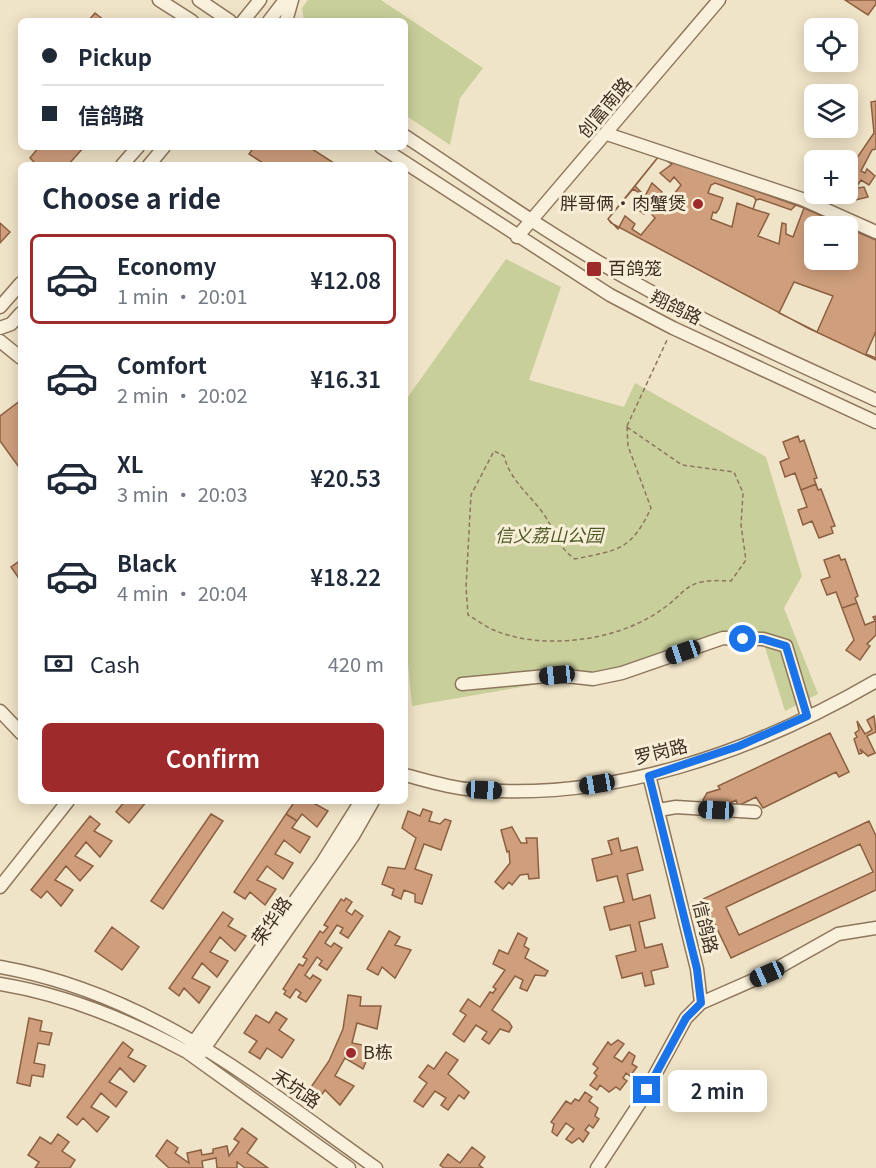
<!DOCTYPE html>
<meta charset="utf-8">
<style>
:root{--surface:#fff;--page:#f6f6f7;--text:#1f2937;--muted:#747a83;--line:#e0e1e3;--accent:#9e2a2b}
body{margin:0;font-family:Georgia,"Noto Sans SC",serif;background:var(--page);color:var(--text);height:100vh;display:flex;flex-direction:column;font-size:22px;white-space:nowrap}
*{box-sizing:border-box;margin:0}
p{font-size:20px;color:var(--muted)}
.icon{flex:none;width:33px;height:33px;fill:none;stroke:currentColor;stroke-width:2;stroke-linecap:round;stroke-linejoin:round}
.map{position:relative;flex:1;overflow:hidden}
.panel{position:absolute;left:18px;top:162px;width:390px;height:642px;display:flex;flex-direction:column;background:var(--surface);border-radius:9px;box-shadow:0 3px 15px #0003}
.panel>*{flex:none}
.banner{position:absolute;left:18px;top:18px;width:390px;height:132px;border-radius:9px;box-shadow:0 3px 15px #0003;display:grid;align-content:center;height:132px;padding:0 24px;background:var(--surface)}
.fabs{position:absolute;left:804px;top:18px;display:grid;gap:12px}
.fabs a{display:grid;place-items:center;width:54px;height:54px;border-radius:9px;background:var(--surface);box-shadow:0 3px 15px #0003;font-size:30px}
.end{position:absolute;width:27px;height:27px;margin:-14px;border:8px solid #1a73e8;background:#fff;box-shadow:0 0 0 3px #fff}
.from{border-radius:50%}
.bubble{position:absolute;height:42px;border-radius:9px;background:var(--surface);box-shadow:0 3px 15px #0003;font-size:20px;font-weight:600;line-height:42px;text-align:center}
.car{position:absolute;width:18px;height:36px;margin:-18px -9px;border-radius:8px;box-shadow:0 0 4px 2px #0007;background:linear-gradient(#222 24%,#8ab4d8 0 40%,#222 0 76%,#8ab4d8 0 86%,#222 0)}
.banner b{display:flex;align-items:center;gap:21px;height:57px;font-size:22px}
.banner b+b{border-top:2px solid var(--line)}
.banner i{width:15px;height:15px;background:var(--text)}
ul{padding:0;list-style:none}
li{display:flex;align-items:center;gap:18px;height:90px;margin:0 12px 9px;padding:0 12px;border:3px solid transparent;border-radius:9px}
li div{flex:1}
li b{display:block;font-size:22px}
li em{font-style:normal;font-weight:600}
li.on{border-color:var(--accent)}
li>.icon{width:54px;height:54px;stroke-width:1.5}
h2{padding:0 24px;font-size:27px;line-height:72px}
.pay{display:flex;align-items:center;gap:15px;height:66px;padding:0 24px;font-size:22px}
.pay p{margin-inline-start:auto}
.cta{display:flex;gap:12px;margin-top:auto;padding:12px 24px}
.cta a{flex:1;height:69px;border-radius:9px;background:var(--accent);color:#fff;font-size:24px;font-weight:600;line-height:69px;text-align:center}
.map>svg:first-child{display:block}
.green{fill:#c9cf9b}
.building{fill:#cf9f7d;stroke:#8d5f41;stroke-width:1.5;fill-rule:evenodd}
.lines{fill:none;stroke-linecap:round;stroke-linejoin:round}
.minor-casing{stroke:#8d765c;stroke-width:15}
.path{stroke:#8d765c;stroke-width:1.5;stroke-dasharray:4.5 3;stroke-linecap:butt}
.minor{stroke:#faf1dc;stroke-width:12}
.route{stroke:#1a73e8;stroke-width:8}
.poi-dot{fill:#9e2a2b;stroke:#f7eed8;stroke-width:2}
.labels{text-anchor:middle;stroke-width:6;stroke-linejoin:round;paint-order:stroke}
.street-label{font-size:18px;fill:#3d2e20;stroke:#f7eed8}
.poi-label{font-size:18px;fill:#3d2e20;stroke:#f7eed8;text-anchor:start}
.park-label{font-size:18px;font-style:italic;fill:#4d5a26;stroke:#f7eed8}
</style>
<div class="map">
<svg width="876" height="1168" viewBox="0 0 876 1168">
<rect width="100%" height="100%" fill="#f0e4c8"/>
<path class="green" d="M308,0H381L483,68L460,98L450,145L405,115V21H304L302,8Z
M506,259L561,287L529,380L624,407L635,383L766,457L802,576L784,608L818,694L785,711L764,644L749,625L614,671L412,706L405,631V401Z"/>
<path class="building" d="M845,0H876V4L868,15Z
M95,13L105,21H88Z
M876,101V149L872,150L861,171L865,173L867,169L875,176L869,185L861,180L857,186L858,188L864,187L868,197L843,203L839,194H848V171L874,133L871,102Z
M39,147H84L68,165H37L30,158Z
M254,147H309L334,163L266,165L249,154Z
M659,156L804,208L845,226H814V260H848V228L876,240V360L808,328L611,223L608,219Z
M659,156L672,164L660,173L670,182L674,177L681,185L668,202L658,196L662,192L652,183L645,196L635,186Z
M715,183L754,197L756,200L753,209L737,203L732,227L711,219L713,212L716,213L719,209L723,198L708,193L711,185Z
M633,189L645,196L633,206L644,214L648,210L655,218L641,235L632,229L635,224L625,216L618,229L608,219Z
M760,199L791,210L796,205L804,208L793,237L786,234V224L782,223L779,244L758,236L769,214L753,209L756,200Z
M0,223L10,232L0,243Z
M794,282L833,296L817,332L779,313Z
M876,331V358L866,354Z
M20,401L21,403V470L0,441V416Z
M798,436L800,442L804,440L817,478L814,479L816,484L801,490L795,473L785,477L780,462L789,458L783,442Z
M816,484L818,490L821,489L835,526L831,527L833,533L819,538L812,521L803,525L798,510L807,507L801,490Z
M839,555L841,560L845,559L858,596L855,598L857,603L842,608L836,592L827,595L821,580L830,577L824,560Z
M21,560V575L18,577L11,567Z
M857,603L865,625L875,621L873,617L876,616V635L867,644L870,646L860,660L846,650L854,640L842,608Z
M874,716L876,732L867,736L875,753L868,756L860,749L862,753L859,754L854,739L857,737L855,733L859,730L857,721L865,734L872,730L867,720Z
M830,733L849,772L839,777L836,772L763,808L756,797L738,806L736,800L726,805L724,802L720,805H705L703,800L707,793L720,789L718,786Z
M125,801H147L129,823L116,812Z
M295,801H310L328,811L317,827L302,814L297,821L286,814Z
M423,809L432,812L429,821L440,824L445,819L451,821L441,850L424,844L415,869L432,875L422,904L415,902V894L404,890L401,899L392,895L394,889L382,884L388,867L405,869L416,838L402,828L408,811L420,816Z
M211,814L223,821L163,909L151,901Z
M286,814L297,821L292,828L310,837L300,853L284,840L275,854L293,863L283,879L267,866L257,880L276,889L265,905L250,892L245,899L234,892Z
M90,816L100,824L94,831L112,841L100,857L86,842L75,856L93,866L80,881L66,866L55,880L73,890L61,906L47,891L41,898L31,890Z
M869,821L876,836V890L731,958L703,899ZM860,844L873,872L739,935L726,907Z
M512,827L521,843H527L526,838H537L539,878L529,879L528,874L520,875L512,885L509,882L503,889L495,882L510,863L509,851L507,852L501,830Z
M618,838L621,851L637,847L643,870L627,874L633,900L650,895L655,918L639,922L645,948L662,944L668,967L651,971L654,984L645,986L642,973L622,978L616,956L636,951L630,925L610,930L604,907L624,902L617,876L597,881L592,859L612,854L608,841Z
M346,898L352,902L346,911L352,915L355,910L363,916L348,938L340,933L343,928L337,925L325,943L331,947L334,943L342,948L327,970L319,965L322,961L317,957L305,975L310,979L313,975L321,980L306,1002L298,997L301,993L296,989L290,998L284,994L286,991L283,989L299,964L303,966L307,959L303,957L320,931L323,933L328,927L324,925L341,899L344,901Z
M223,912L233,919L228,926L246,936L235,951L220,937L210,952L228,961L217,977L202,963L192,978L210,987L199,1003L184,988L179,996L169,988Z
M112,927L139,947L122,970L95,951Z
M389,931L400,937L395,945L411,950L395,978L382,967L378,975L367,969Z
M518,933L527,938L524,946L529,949L525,958L548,971L545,976L535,975L527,991L520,988L523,980L515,976L492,1010L509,1022L512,1027L509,1032L500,1029L489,1044L482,1039L487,1032L476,1025L464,1042L453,1034L466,1015L460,1011L468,999L480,1007L490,992L493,993L496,989L493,987L505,970L493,964L499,950L508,954Z
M348,995L361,997L360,1006H381L377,1029L357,1023L352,1043L372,1047L363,1069L345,1058L335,1076L354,1086L340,1105L325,1090L320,1097L309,1090L329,1061L343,1029Z
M276,1012L287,1019L279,1030L294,1040L282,1058L267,1048L260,1059L249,1052L257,1041L244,1033L256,1015L269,1023Z
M29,1018L42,1021L40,1031L52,1033L49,1045L38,1043L34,1063L45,1065L43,1077L32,1075L30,1086L17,1083Z
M618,1040L624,1044L614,1057L622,1062L629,1052L635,1056L632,1064L637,1067L630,1076L626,1073L623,1078L627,1081L620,1090L616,1087L609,1092L600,1085L597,1090L590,1085L597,1076L594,1073L598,1068L593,1064L608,1042L611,1045Z
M123,1042L133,1050L128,1057L146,1066L134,1082L120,1068L109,1082L127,1092L116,1107L101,1093L91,1107L109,1117L97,1132L83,1118L77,1125L67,1117Z
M446,1052L458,1060L448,1074L469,1092L464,1099L459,1095L448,1110L441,1105L446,1098L435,1091L423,1107L414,1101L427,1083L419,1077L428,1065L434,1069Z
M585,1092L592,1097L589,1101L598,1108L595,1116L599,1119L593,1128L589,1125L585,1130L589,1133L583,1142L579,1138L572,1143L566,1139L574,1129L566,1123L557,1136L552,1132L554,1124L551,1122L566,1101L571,1104L575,1099L579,1101Z
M242,1128L257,1139L247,1153L268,1168H245L237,1162V1168H217L216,1158L202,1161L203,1168H169L156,1156L167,1140L178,1148L175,1153L189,1163L187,1153L201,1150L202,1155L213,1153V1149L227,1146L229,1156L239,1142L234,1139Z
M58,1134L69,1142L62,1151L75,1160L70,1168H35L39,1162L28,1155L40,1137L51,1144Z
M472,1147L485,1157L479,1165L483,1168H444L440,1165L448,1154L460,1163Z"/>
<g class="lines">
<defs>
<path id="minor" d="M159,0L192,21
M199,0L230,21
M243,21L260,0
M269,21L285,0
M286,21L292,0
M607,134L802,199L876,232
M405,136C482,187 558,241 639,285C715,328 796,363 876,400
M381,147L610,295L673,328L876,422
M122,165L138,147
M149,165L164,147
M517,237L719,0
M0,307L21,283
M0,328L11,324L21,313
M0,341L21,358
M462,684L557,675L593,679L622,673L723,638L763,639L786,646L807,716
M0,711L21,733
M405,775C425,780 447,787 467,789C609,803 754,752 876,681
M659,810L676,807L755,812
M0,887L68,801
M0,967C151,994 255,1082 376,1168
M0,984C67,995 128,1020 187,1052L349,1168
M701,1003L767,974L838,934L876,928
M191,1046L322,863L361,801
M201,1053L353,836L373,801
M597,1168L639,1104L686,1018L701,1003L697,969L649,775"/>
</defs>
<use href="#minor" class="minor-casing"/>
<path class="path" d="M627,426L668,338
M627,427L682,465L734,472L743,493L741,525L746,560L731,581C680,578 691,592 655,614C613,641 543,650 496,631C486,627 477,620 468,615L466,587L471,495L494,451L504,456C510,480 529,494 543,513C555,530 557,547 575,559C618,550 631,551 651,508L628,446Z"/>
<use href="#minor" class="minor"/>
</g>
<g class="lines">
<path class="route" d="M647,1090L686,1018L701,1003L697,969L649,776L739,746L807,716L786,646L763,639H743"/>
</g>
<g class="poi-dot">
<circle cx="698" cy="204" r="6"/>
<rect x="586" y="261" width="16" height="16" rx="3"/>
<circle cx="351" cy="1053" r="6"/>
</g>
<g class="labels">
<g class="street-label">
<text transform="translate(605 108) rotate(-50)" y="6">创富南路</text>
<text transform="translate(676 308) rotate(26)" y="6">翔鸽路</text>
<text transform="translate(661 752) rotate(-14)" y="6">罗岗路</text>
<text transform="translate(272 921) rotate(-55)" y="6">荣华路</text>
<text transform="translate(705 927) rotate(76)" y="6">信鸽路</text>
<text transform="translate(296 1089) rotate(35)" y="6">禾坑路</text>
</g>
<g class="poi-label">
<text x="686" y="210" text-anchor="end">胖哥俩·肉蟹煲</text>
<text x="608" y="275">百鸽笼</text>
<text x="363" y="1059">B栋</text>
</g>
<g class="park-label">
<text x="549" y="542">信义荔山公园</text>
</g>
</g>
</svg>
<div class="fabs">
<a><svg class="icon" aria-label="locate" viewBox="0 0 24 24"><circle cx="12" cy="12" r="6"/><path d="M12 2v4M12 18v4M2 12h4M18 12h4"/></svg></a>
<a><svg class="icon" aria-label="layers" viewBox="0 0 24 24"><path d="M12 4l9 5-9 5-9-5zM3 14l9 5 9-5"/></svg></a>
<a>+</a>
<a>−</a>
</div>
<i class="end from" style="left:743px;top:639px"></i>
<i class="end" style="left:647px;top:1090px"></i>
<div class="bubble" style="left:668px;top:1070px;width:99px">2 min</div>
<i class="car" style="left:683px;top:652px;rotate:251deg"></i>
<i class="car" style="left:557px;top:675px;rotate:264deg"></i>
<i class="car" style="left:597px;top:784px;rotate:260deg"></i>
<i class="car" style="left:484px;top:790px;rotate:93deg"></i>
<i class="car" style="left:716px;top:810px;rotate:273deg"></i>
<i class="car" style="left:767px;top:974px;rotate:246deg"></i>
<div class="banner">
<b><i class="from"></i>Pickup</b>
<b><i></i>信鸽路</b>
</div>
<section class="panel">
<h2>Choose a ride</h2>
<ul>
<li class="on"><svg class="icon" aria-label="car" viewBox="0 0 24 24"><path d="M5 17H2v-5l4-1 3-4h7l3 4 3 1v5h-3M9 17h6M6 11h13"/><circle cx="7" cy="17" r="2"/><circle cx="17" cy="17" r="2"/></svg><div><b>Economy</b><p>1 min · 20:01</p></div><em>¥12.08</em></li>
<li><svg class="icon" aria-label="car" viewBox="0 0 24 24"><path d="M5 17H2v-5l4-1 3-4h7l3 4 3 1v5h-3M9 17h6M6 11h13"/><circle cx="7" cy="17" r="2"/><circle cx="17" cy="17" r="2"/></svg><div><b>Comfort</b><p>2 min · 20:02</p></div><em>¥16.31</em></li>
<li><svg class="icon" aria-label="car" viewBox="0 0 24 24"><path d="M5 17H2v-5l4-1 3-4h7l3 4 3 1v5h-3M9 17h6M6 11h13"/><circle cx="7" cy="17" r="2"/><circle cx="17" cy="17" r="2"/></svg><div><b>XL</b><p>3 min · 20:03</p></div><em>¥20.53</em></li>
<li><svg class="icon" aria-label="car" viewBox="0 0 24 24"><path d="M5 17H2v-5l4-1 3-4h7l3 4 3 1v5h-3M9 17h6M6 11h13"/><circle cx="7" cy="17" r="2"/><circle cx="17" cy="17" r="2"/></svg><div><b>Black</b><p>4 min · 20:04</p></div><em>¥18.22</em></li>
</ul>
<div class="pay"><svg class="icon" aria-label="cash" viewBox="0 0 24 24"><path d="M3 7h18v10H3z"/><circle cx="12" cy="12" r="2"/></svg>Cash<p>420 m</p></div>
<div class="cta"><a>Confirm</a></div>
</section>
</div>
